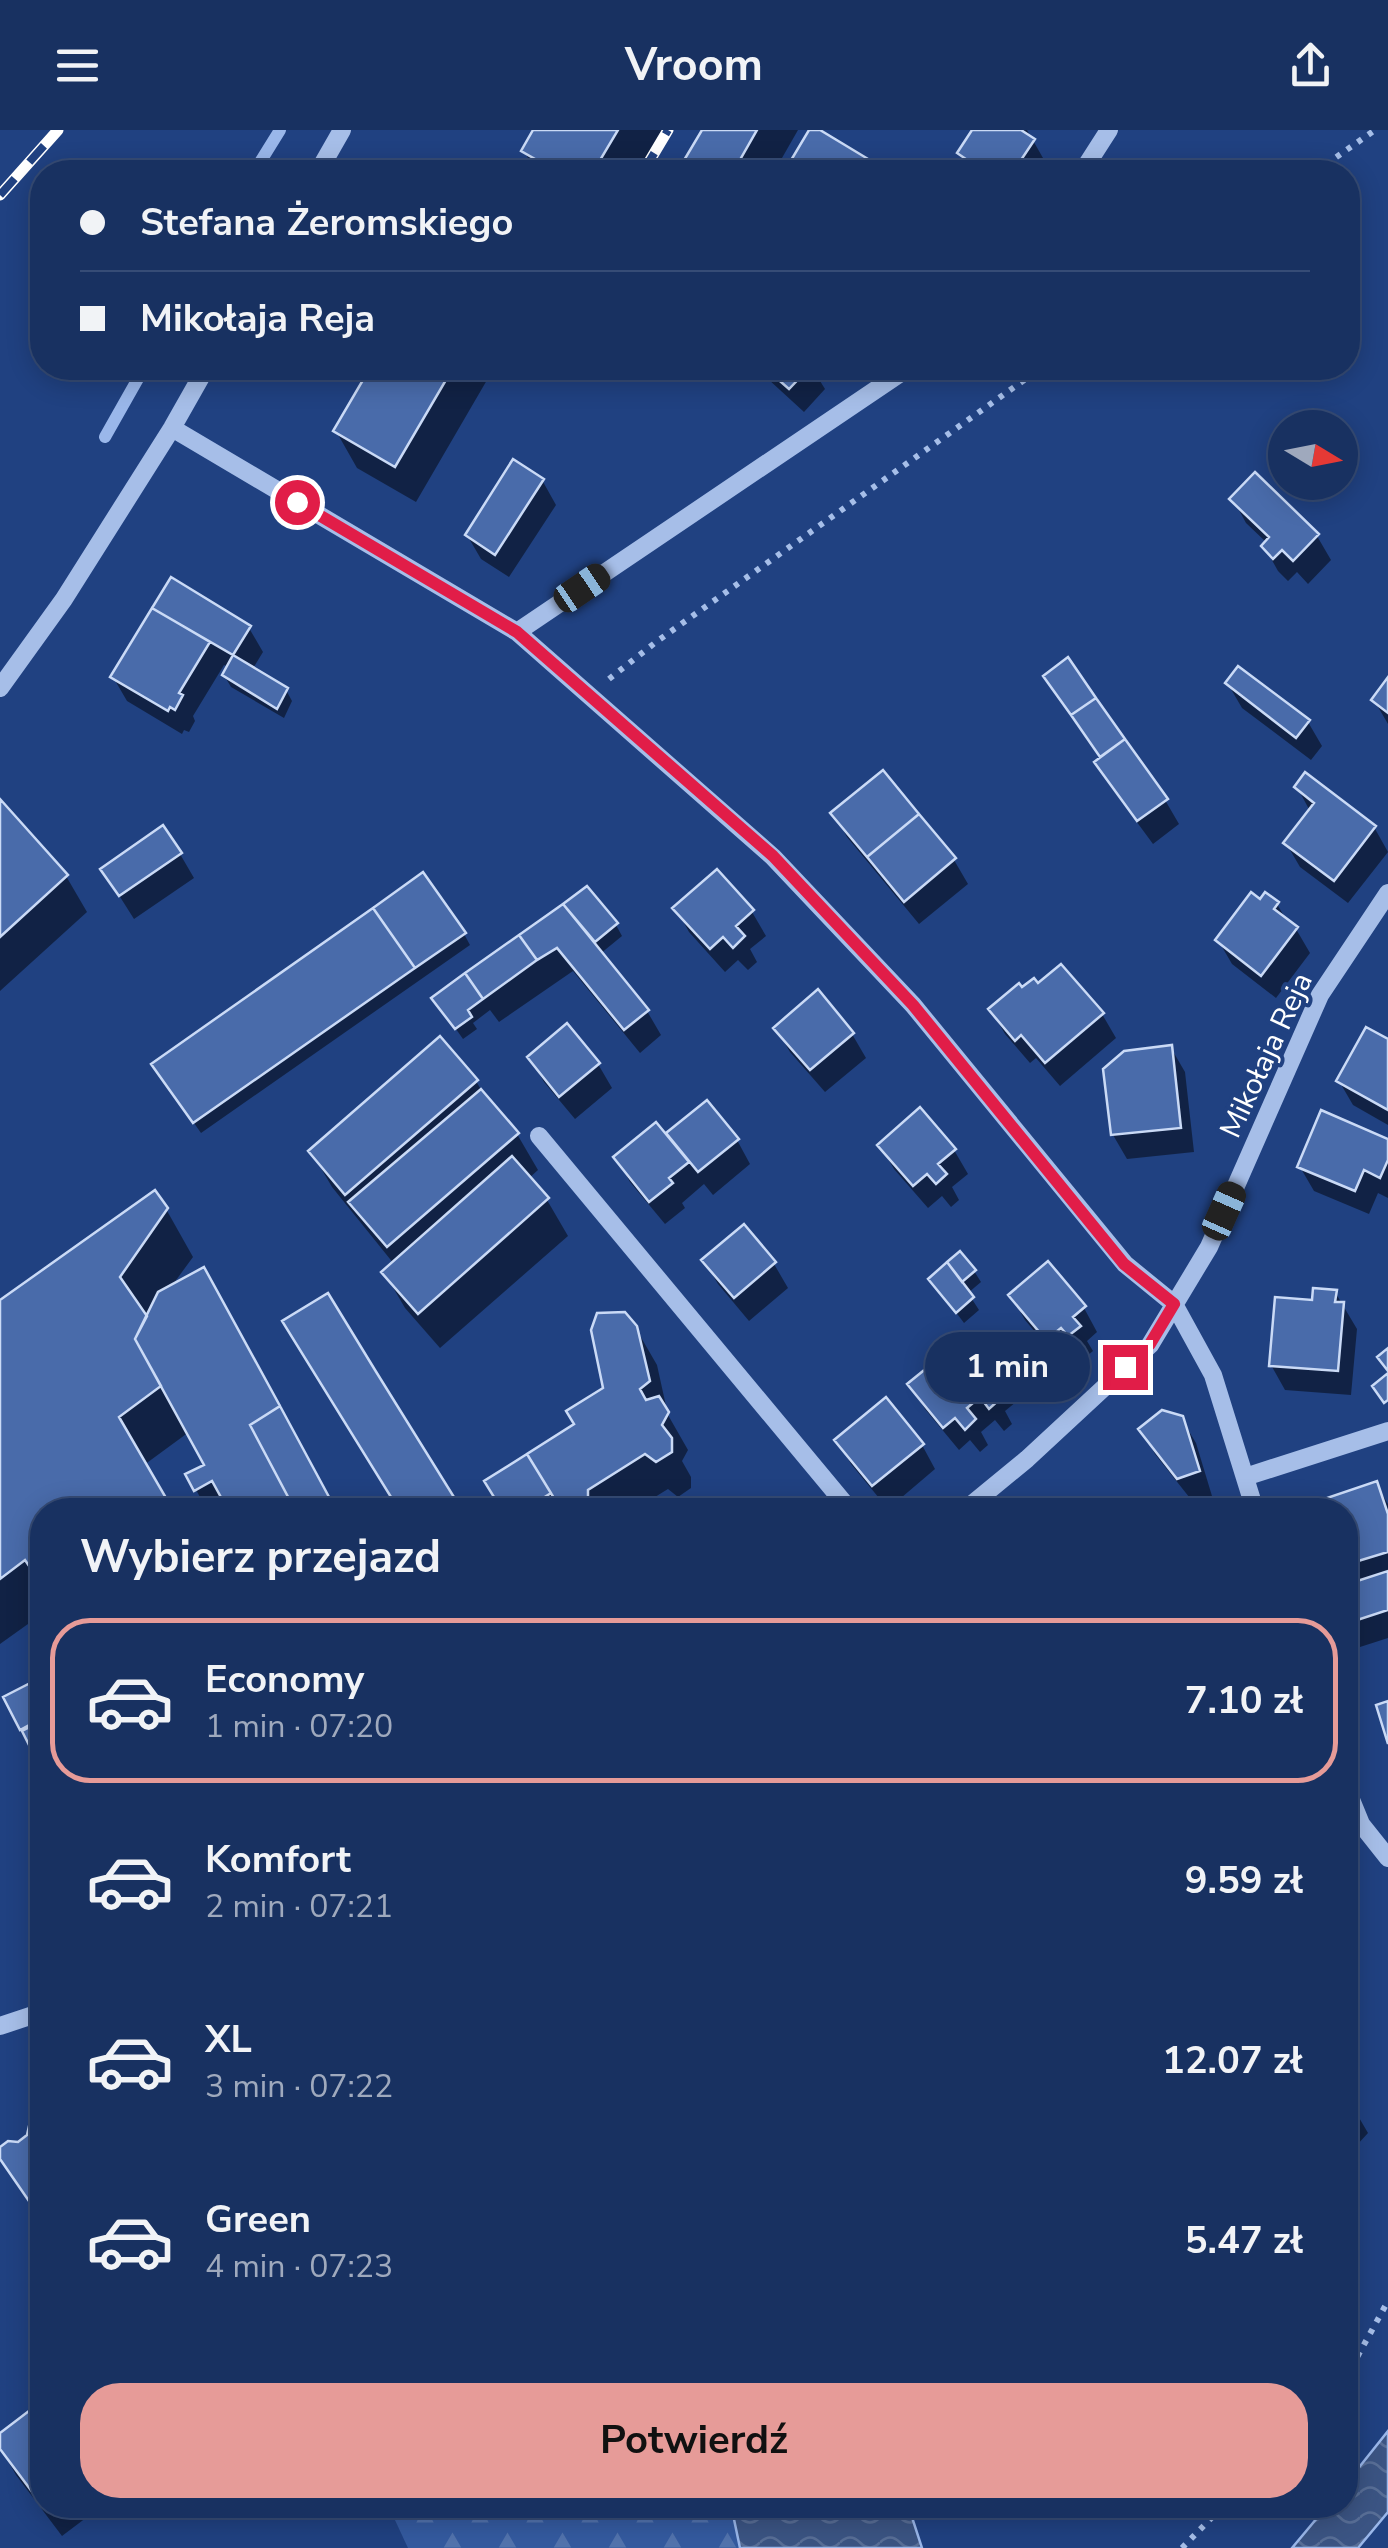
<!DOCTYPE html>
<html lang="pl">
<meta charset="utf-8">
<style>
:root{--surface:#183161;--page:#213967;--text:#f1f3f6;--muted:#9fa9bd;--line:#364c76;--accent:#e69b98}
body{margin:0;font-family:"Nunito Sans",sans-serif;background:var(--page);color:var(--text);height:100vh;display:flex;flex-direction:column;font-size:38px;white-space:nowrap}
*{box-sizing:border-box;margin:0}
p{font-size:32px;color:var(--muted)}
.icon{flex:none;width:55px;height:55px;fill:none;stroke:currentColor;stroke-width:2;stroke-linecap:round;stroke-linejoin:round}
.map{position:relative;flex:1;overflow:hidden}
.panel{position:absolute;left:30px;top:1368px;width:1328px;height:1020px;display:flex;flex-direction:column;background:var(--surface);border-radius:40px;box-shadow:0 5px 25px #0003,0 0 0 2px var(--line)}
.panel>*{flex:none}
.hud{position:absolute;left:30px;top:30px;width:1330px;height:220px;border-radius:40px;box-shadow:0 5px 25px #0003,0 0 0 2px var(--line);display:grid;align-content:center;height:220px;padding:0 50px;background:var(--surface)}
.needle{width:65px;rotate:100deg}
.controls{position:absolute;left:1268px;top:280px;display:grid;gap:20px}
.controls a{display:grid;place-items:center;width:90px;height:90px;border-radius:50%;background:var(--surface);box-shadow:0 5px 25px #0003,0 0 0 2px var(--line);font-size:50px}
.end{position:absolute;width:45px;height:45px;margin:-22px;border:12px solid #e11d48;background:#fff;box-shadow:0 0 0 5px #fff}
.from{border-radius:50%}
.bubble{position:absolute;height:70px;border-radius:35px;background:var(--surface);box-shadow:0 5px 25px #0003,0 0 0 2px var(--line);font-size:32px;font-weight:700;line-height:70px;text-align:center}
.car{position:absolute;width:30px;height:60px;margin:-30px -15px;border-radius:12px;box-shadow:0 0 8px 2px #0007;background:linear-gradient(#222 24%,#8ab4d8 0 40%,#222 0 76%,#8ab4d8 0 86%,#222 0)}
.hud b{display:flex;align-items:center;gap:35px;height:95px;font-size:38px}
.hud b+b{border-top:2px solid var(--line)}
.hud i{width:25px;height:25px;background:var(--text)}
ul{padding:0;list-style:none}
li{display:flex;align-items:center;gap:30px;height:165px;margin:0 20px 15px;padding:0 30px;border:5px solid transparent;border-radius:40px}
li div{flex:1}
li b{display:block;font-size:38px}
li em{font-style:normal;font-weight:700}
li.current{border-color:var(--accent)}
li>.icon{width:90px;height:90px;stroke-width:1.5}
h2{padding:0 50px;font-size:45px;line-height:120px}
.button{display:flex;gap:20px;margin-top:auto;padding:20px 50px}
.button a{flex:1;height:115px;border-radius:40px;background:var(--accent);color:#111;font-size:40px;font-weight:700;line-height:115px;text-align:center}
header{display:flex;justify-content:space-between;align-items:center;height:130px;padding:0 50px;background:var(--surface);font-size:45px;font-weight:700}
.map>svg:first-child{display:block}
.forest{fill:url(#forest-firs)}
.water{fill:url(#water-waves);stroke:#9ab7ea;stroke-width:2.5}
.shadow{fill:#0007}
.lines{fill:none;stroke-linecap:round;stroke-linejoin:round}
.stream{stroke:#9ab7ea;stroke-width:12}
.building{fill:#496baa;stroke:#cadaf6;stroke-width:2.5}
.path{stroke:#a6bee8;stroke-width:6;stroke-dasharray:5 8;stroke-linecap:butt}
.minor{stroke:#a6bee8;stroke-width:18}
.rail-casing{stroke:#fff;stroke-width:11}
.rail{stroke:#204181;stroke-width:8;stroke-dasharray:22;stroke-linecap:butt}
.route{stroke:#e11d48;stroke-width:12}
.labels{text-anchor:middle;stroke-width:8;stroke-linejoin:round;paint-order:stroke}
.street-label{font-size:30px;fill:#fff;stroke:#204181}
</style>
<header><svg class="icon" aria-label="menu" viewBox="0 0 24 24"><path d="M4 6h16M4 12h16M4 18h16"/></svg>Vroom<svg class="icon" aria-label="share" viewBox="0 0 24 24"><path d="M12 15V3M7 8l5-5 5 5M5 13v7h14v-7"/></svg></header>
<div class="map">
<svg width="1388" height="2418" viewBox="0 0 1388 2418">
<defs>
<pattern id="forest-firs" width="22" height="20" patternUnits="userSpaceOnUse" patternTransform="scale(2.5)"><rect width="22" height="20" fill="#345a9f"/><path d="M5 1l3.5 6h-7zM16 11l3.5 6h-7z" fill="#5273ad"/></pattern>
<pattern id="water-waves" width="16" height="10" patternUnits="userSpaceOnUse" patternTransform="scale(2.5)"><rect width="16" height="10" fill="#3b5483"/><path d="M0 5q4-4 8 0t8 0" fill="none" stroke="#586e96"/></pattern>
</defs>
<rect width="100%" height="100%" fill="#204181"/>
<path class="forest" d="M388,2375H731L740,2418H408Z"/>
<path class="water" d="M1388,2301V2382L1358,2418H1292L1328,2375H1345V2355Z
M731,2375H908L922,2418H740Z"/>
<path class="shadow" d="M536,0H671L646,42H536L524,21Z
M705,0H798L774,42H680Z
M812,0H815L883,42H787Z
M975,0H1027L1047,35L1042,42H971L960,23Z
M373,238H494L416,372L357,338L336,301Z
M756,238H812L825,259L804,282Z
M1255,346L1317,406L1331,430L1308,454L1297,442L1288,451L1278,441L1264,416L1267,413L1246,393L1233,369Z
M542,350L556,375L509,447L481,429L467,405Z
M172,450L249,498L263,522L252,540L286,560L292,571L284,588L231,557L224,545L229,537L224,535L193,586L195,591L189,602L184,600L182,604L127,571L113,547Z
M1068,531L1165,670L1179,694L1153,714L1111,657L1097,632L1103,628L1053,557Z
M1388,551V594L1374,570Z
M1228,554L1308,592L1322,616L1311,630L1242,578Z
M1297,657L1374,697L1388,722L1348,773L1300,737L1286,713L1310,681Z
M0,673L66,746L87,782L0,861Z
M834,683L954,730L968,754L919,794L847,707Z
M180,724L194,748L134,789L103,740Z
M1260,772L1277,774L1288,793L1296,799L1310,823L1276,868L1232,834L1218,810Z
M565,776L616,795L622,806L600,824L647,881L661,905L640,923L573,841L499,892L490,880L473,893L477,899L463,909L434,868Z
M676,778L752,782L766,806L750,819L757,832L748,840L738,830L725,842L689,802Z
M464,804L470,815L201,1003L161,946Z
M991,880L1102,884L1116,908L1060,956L1036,928L1030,933L1005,904Z
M776,898L852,904L866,928L825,962L790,922Z
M1388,912V995L1353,975L1339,951Z
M1171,918L1185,942L1194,1022L1127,1029L1113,1005Z
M530,928L598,934L612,958L575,989L544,952Z
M476,951L487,970L517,1004L538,1040L528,1049L547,1070L568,1106L440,1218L405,1178L384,1142L394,1134L332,1057L311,1021Z
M706,973L737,1010L750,1034L713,1065L704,1054L682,1073L685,1078L665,1094L630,1052L617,1028L666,1007Z
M1388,1011V1068L1378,1063L1369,1084L1314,1061L1300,1037Z
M880,1015L954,1020L968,1044L952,1057L959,1070L951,1077L942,1066L928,1078L894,1039Z
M166,1079L193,1127L171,1157L334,1380H207L188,1345L207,1336L189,1302L144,1335L170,1380H42V1484L0,1514V1173Z
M744,1097L774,1134L788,1158L749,1191L718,1154L704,1130Z
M974,1141L981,1152L968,1163L979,1180L964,1193L931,1149Z
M1335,1162L1357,1199L1351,1265L1285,1260L1271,1235L1314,1173Z
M1011,1166L1084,1178L1097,1202L1087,1211L1093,1221L1083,1229L1076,1220L1061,1233L1025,1190Z
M635,1197L657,1235L668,1285L688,1320L682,1331L691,1347V1358L678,1367L668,1359L634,1380H504L577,1295L606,1259Z
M1002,1247L1016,1272L1005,1281L1012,1294L1004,1301L995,1290L981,1302L988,1315L980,1322L970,1310L959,1320L925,1279L911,1255Z
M1181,1288L1196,1313L1212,1366L1193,1372L1155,1324L1142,1300Z
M838,1310L922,1315L935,1339L888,1379L851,1334Z
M1376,1354L1388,1374V1508L1360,1517L1345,1491V1380H1318Z
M42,1550V1635L6,1568Z
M1345,1936L1360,1962L1354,1979L1368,2003L1345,2028Z
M42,1988V2090L0,2026V2020L18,2014L29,2006L31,1997Z
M1345,2054L1359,2079L1345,2095Z
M42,2274V2375H103L62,2406L16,2345L0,2317V2306Z"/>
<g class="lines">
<path class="stream" d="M254,42L280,0
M105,307L144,238"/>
</g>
<path class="building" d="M533,0H618L593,42H558L521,21Z
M702,0H757L733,42H677Z
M809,0H820L883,38L880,42H784Z
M972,0H1021L1035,9L1013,42H976L979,38L957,23Z
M370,238H453L395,337L333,301Z
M765,238H809L789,259Z
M513,329L544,349L495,425L465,405Z
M1255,342L1319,404L1293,431L1282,420L1273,429L1261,416L1269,407L1229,369Z
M171,447L251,496L233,525L152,478Z
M152,478L210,512L179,563L183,565L175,580L170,577L168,581L110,547Z
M233,525L288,558L277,579L222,545Z
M1068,527L1096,568L1071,585L1043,546Z
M1238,536L1310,590L1296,608L1225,553Z
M1388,547V583L1371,570Z
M1096,568L1125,609L1100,627L1071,585Z
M1125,609L1168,669L1137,691L1094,632Z
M883,640L919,684L867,727L830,683Z
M1305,642L1376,696L1334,751L1283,713L1314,673L1294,657Z
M0,669L68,745L0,807Z
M919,684L956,728L904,772L867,727Z
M163,695L182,723L119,766L100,739Z
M717,739L754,780L736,796L745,806L733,818L723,807L710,819L672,778Z
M423,742L466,803L415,838L373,778Z
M587,756L618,793L595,812L563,774Z
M1251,762L1260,769L1265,762L1279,772L1274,779L1298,797L1261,846L1215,810Z
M563,774L649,880L624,900L557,818L537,830L519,805Z
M373,778L415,838L193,993L151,934Z
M519,805L537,830L483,869L465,843Z
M1061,834L1104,883L1045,933L1021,905L1015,911L988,879L1019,853L1022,857L1034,848L1038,853Z
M465,843L483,869L468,880L472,887L455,899L431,868Z
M818,859L854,903L810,940L773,898Z
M567,893L600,933L559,967L527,927Z
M1366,897L1388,909V980L1336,951Z
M440,906L478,950L345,1065L308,1021Z
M1172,915L1181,998L1111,1005L1103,939L1124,921Z
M481,959L519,1003L387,1117L348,1072Z
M707,970L739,1009L698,1042L666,1003Z
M920,977L956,1019L938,1034L947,1044L936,1054L927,1044L913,1056L877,1015Z
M1321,980L1388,1009V1030L1380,1048L1364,1040L1355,1061L1297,1037Z
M656,992L689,1032L669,1048L673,1053L649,1072L613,1027Z
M512,1026L549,1068L418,1184L381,1142Z
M155,1060L168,1078L120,1147L147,1186L135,1209L161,1256L119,1287L173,1380H42V1455L25,1430L0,1449V1170Z
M744,1094L776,1132L734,1168L701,1130Z
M960,1121L976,1140L962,1152L947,1132Z
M1048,1131L1086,1176L1073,1187L1081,1196L1068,1206L1061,1198L1046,1210L1008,1165Z
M947,1132L974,1167L956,1183L928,1149Z
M204,1137L280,1276L250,1295L295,1380H228L212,1351L194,1361L185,1344L204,1335L135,1209L158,1162Z
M1313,1158L1337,1160L1335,1172H1344L1338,1241L1269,1236L1275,1167L1312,1170Z
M328,1163L375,1240L462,1380H399L282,1191Z
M625,1182L637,1196L650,1251L640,1259L646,1270L659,1266L669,1282L662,1295L672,1308V1322L656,1332L645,1324L588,1360V1374L580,1380H564L560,1378L527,1324L574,1294L566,1281L603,1258L591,1200L597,1183Z
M974,1210L1004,1246L992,1257L1000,1269L989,1279L980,1267L967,1278L976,1289L965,1300L955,1288L943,1298L907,1254L928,1237L934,1243Z
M1388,1218V1241L1377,1227Z
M1388,1243V1270L1384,1273L1372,1256Z
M886,1267L924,1314L872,1356L834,1310Z
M280,1276L336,1380H295L250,1295Z
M1162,1280L1183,1286L1200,1341L1177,1349L1138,1299Z
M527,1324L551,1363L524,1380H502L484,1351Z
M1377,1351L1388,1384V1422L1345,1435V1380H1315L1321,1370Z
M1388,1441V1480L1345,1494V1455Z
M42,1547V1588L20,1600L3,1567Z
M1388,1571V1614L1376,1575Z
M42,1591V1641L22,1601Z
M42,1985V2090L0,2029V2017L8,2011L18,2012L27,2005L29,1996Z
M42,2271V2369L39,2371L0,2319V2303Z"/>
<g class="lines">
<path class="path" d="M1315,42L1375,0
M609,549L656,512L1041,238
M1345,2249L1388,2171
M1182,2418L1224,2375"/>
<path class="minor" d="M318,42L342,0
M1082,42L1109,0
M172,298L517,502L773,727L913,875L1125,1134L1174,1174L1213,1245L1255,1380
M517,502L908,238
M0,558L64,469L172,298L206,238
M539,1006L850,1380
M1245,1347L1388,1301
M965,1380L1027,1329L1150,1215L1209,1117L1320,865L1388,763
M1345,1655L1361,1694L1388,1728
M0,1896L42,1882"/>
<defs>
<path id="rail" d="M643,42L668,0
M0,65L58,0"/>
</defs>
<use href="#rail" class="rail-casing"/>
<use href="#rail" class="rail"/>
</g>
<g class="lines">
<path class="route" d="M297,372L517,502L773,726L913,875L1124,1134L1174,1174L1150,1214L1125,1237"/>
</g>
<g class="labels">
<g class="street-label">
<text transform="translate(1266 925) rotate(-65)" y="10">Mikołaja Reja</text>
</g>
</g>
</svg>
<div class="controls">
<a><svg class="needle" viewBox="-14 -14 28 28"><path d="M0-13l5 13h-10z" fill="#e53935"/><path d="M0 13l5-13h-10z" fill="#9fa9bd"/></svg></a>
</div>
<i class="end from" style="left:297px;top:372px"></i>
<i class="end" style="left:1125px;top:1237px"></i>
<div class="bubble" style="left:925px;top:1202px;width:165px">1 min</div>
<i class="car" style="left:582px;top:458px;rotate:56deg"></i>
<i class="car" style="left:1224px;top:1081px;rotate:24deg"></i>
<div class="hud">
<b><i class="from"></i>Stefana Żeromskiego</b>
<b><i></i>Mikołaja Reja</b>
</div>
<section class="panel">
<h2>Wybierz przejazd</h2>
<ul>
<li class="current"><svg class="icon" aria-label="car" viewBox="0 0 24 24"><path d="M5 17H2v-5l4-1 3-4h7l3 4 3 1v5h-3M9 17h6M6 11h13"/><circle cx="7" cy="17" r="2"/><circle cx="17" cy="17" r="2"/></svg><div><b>Economy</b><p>1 min · 07:20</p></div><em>7.10 zł</em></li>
<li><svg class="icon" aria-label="car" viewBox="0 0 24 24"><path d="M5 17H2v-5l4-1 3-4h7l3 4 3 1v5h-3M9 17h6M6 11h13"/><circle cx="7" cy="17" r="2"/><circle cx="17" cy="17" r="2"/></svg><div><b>Komfort</b><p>2 min · 07:21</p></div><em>9.59 zł</em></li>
<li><svg class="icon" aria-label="car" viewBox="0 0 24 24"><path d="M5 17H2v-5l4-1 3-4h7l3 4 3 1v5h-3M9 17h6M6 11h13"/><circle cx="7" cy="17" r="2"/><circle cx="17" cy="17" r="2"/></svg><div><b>XL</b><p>3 min · 07:22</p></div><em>12.07 zł</em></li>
<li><svg class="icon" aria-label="car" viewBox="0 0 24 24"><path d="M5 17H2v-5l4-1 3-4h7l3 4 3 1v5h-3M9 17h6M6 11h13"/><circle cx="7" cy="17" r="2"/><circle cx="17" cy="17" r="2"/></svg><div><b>Green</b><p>4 min · 07:23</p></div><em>5.47 zł</em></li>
</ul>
<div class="button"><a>Potwierdź</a></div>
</section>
</div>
